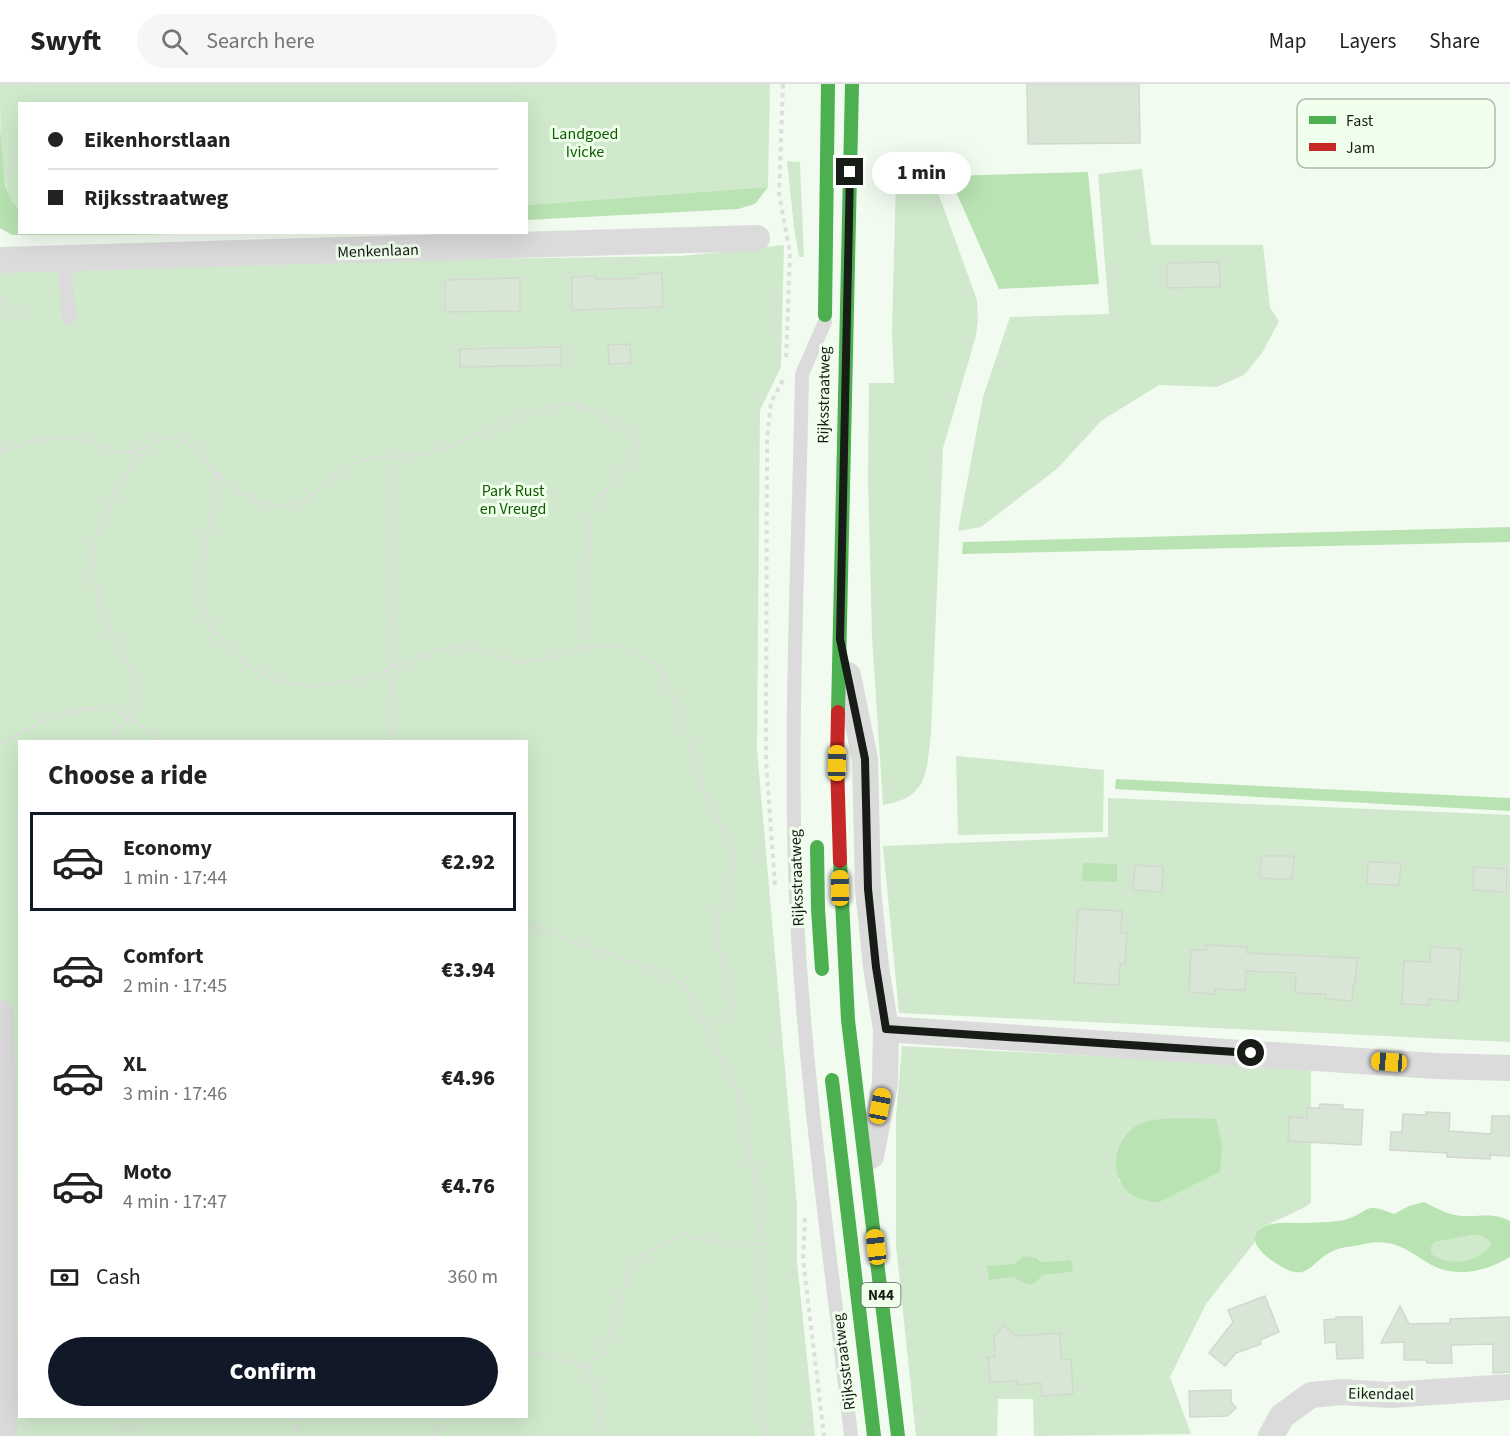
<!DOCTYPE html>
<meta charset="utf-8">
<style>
:root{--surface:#fff;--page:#f6f6f6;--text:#222;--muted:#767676;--line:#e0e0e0;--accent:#111827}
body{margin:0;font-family:"Source Sans 3",sans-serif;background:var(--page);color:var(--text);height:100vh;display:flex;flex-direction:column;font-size:22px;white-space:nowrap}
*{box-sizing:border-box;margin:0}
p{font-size:20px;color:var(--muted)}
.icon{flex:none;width:33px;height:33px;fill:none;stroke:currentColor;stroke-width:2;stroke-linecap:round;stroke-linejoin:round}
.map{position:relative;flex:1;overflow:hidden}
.side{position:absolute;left:18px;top:656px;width:510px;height:678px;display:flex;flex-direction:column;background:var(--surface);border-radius:0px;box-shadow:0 6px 24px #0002}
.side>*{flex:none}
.banner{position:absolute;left:18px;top:18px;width:510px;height:132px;border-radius:0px;box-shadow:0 6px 24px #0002;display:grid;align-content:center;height:132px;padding:0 30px;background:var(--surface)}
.end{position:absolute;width:27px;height:27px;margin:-14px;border:8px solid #171c16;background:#fff;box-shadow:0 0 0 3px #fff}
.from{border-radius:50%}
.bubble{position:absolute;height:42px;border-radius:21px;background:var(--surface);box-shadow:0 6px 24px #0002;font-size:20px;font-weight:800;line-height:42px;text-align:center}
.car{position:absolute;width:18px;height:36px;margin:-18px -9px;border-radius:8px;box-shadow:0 0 4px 2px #0007;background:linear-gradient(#f5c518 24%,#345 0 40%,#f5c518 0 76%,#345 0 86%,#f5c518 0)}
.banner b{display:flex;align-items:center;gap:21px;height:57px;font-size:22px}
.banner b+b{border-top:2px solid var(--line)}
.banner i{width:15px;height:15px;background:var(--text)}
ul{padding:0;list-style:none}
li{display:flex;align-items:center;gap:18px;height:99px;margin:0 12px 9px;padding:0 18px;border:3px solid transparent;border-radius:0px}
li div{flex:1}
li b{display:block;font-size:22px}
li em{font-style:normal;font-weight:800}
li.active{border-color:var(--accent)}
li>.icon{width:54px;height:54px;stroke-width:1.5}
h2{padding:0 30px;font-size:27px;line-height:72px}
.pay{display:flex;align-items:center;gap:15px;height:66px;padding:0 30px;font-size:22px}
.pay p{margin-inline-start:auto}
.action{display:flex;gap:12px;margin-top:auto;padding:12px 30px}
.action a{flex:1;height:69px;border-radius:36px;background:var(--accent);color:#fff;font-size:24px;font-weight:800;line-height:69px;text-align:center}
header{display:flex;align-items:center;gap:36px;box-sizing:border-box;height:84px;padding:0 30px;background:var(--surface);border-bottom:2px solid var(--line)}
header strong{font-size:28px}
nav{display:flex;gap:33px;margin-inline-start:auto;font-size:21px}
.search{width:420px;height:54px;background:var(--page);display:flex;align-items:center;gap:15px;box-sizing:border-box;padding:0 21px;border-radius:33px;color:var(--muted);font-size:22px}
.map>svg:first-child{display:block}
.green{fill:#d0e9cc;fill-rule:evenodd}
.water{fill:#b9e3b2;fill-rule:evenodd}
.building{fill:#d8e7d5;stroke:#d2d8d0;stroke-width:1.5}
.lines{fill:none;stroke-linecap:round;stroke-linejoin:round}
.path{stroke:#dddfdc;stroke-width:4;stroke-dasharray:4.5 4.5;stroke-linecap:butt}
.lane{stroke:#dadbda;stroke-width:14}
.street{stroke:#dadbda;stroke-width:26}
.fast{stroke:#4caf50;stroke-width:14}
.jam{stroke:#c62828;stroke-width:14}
.route{stroke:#171c16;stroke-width:8}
.labels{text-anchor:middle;stroke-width:6;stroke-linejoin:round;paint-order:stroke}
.shield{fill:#efffec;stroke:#586056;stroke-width:1.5}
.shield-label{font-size:15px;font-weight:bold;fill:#171c16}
.park-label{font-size:16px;fill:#0f5c00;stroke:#efffec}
.street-label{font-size:16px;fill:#171c16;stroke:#efffec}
.key{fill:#efffec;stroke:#aebbac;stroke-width:1.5}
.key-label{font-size:16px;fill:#171c16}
</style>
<header>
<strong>Swyft</strong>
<div class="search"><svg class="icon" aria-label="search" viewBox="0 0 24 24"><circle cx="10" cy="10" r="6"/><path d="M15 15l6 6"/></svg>Search here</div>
<nav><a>Map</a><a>Layers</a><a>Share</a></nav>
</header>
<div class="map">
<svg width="1510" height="1352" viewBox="0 0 1510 1352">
<rect width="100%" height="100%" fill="#f2fbf0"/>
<path class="green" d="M0,0H770L768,103L527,121L526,20H20L19,125C17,123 14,121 12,119C0,101 0,25 0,0Z
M787,77L800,78L804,173H799L794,143Z
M1142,85L1151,161H1263L1270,224L1279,237L1262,269L1244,291L1217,303L1159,301L1101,337L1058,384L981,443L958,447L983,313L1010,233L1109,230L1098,90Z
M932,92L977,216L978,235L976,252L943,364L931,650C926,689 929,713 883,721L872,553L868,396L869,299H894L892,246L896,95L902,93Z
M784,161L781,283L760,326L757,665L797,1122V1178L815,1352H0V182L682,172ZM20,657H526V1332H20Z
M956,672L1104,686L1103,748L958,751Z
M1108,714L1510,731V958L899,929L883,762L1108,753Z
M902,962L1311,983V1118L1307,1122L1261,1144L1255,1150V1158L1206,1220L1170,1293L1191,1350L1034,1352L1033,1315H998L997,1352H916L896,1161V1033ZM1143,1039L1220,1088L1158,1119C1138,1114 1131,1112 1118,1096C1121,1070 1118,1053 1143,1039ZM1027,1172L1037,1174L1041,1178L1071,1176L1072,1188L1042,1191C1035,1204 1023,1201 1013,1193C1015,1182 1016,1175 1027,1172Z
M1470,1151L1482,1152L1491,1158L1490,1162C1477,1179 1448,1183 1431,1169V1163L1435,1158Z"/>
<path class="water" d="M0,43L5,102L12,118L19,125L20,148L224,149L125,151H12L0,144Z
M1088,88L1099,200L999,205L949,92Z
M768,103L755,120L738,125L527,136V121Z
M1510,443V458L962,470L963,458Z
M1116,695L1510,714V727L1115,705Z
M1083,779L1117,780V798L1082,797Z
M1216,1035L1222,1061L1220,1088L1158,1119C1148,1117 1136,1115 1128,1108C1107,1089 1115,1050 1142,1039C1161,1032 1195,1035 1216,1035Z
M1424,1118C1436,1124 1450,1132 1464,1132C1482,1133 1492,1128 1510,1137V1173C1484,1188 1456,1195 1428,1179C1415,1171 1402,1161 1387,1159C1377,1157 1365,1160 1355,1162C1346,1163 1337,1164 1329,1169C1314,1177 1309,1193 1290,1187C1277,1182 1239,1157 1262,1144C1273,1137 1290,1139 1303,1139C1316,1138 1330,1139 1344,1136C1372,1128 1361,1117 1394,1130L1409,1122ZM1471,1151L1482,1152L1491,1158L1490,1162C1477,1179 1448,1183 1431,1169V1163L1435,1158Z
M1027,1172L1037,1174L1041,1178L1071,1176L1073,1188L1042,1191C1034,1205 1024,1201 1013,1193L989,1196L987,1182L1015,1180L1022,1173Z"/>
<path class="building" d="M1027,0H1139L1140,59L1028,60Z
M1219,178L1220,203L1167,204V179Z
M662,189L663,223L572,226V193L595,192V195H617L638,194V190Z
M520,194V227L445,228V196Z
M630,260L631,279L609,280L608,261Z
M561,263V281L460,283V265Z
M1261,772H1294L1292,796L1260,794Z
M1368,778L1401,779L1399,801L1367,800Z
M1135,781L1163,783L1162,808L1133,806Z
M1474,783L1507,785L1506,808L1473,806Z
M1078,825L1122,827L1121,849H1127L1125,880H1120L1119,901L1074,899Z
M1206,861L1247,863V869L1357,874L1355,900H1353L1352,917L1326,915V910L1295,909L1296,889L1246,887L1245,906L1215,905V910L1189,908L1191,866H1206Z
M1430,863L1461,865L1458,917L1429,915L1428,921L1402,920L1404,877L1430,878Z
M1320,1020L1343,1021V1025L1363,1026L1361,1061L1288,1057L1289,1033L1307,1034V1024H1319Z
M1426,1028L1450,1029L1449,1047L1491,1050L1492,1032H1510V1072L1490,1071V1075L1447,1073V1069L1390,1066L1391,1048H1402L1403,1030L1426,1031Z
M1265,1212L1279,1248L1260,1256L1261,1260L1236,1269L1225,1282L1209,1269L1233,1238L1228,1226Z
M1400,1222L1409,1240L1450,1239V1235L1510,1233V1288L1493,1289V1260L1451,1261L1452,1279H1427V1276H1404V1258L1381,1259Z
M1336,1233H1362L1363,1274L1337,1275L1336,1258L1325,1259L1324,1236L1336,1235Z
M1004,1241L1016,1252L1060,1249L1061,1276L1071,1275L1073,1310L1042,1312L1041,1299L1018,1301L1017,1297L990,1298L988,1273H995L994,1253Z
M1231,1306V1318L1236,1324L1227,1332L1190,1333L1189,1307Z"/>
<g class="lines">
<path class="path" d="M783,0L779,110L790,169L786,277
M0,212L12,229L28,228
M0,367C28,359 55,349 84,356C98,359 114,369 128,368C146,367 159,349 179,355C196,360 204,376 215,388C232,406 262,424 288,421C315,417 330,392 353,381C373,370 397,374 419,370C458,363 493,343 530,330C540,326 554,320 565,319C583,318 618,343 634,352L637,359L636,369L600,413L591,430L585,506L587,563
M217,390C213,430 201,469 201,509C202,550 257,597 295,601C317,603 339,599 360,595C393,587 425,567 460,563C466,563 473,566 479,567C500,573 520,581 542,576C557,573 571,566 585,563C611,557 640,563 658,584C662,589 665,596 668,602C688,642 695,688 713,729C719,744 731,758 733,775C736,795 721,812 717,832C711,855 729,895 736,919L728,933L707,943
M107,657L129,634L138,612L130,587L111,551L98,513L92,466L117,403L148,362
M392,657L394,374
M0,660L49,633L82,625H112L129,634L164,657
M775,801L766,676L767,354L771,318L783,296
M526,841L666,889L684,903L707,943L738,1008L755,1096L762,1159L764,1215L762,1305L766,1352
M805,1134L803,1175L824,1352
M526,1269H535L587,1283L601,1268L615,1242L628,1192L652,1164L682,1150L724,1159H762
M587,1283L596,1304L603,1352
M129,1332L127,1340L130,1352
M292,1332L300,1352
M433,1352L444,1332"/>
<path class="lane" d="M64,174L69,233
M825,238L802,290C799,464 789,640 796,814C804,994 831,1173 851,1352"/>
<path class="street" d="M0,176L757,154
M848,591L865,675L868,805L876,883L886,945L885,999L871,1072
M0,928L3,1006L4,1352
M886,945L1435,982L1510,984
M1271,1352L1282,1332L1311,1311L1342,1308L1389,1311L1510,1303"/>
<path class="fast" d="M825,231L828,0
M838,628L852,0
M817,763L818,825L822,885
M840,777L848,936L898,1352
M832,996L874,1352"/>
<path class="jam" d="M838,628L837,679L840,777"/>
</g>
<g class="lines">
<path class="route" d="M850,88L840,555L865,675L868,805L876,883L886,945L1251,969"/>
</g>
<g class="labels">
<rect class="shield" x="861.5" y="1199" width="39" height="24" rx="4.5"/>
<g class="shield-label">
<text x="881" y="1216">N44</text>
</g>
<g class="park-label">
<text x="585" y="55">Landgoed<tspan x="585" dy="18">Ivicke</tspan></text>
<text x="513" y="412">Park Rust<tspan x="513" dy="18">en Vreugd</tspan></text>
</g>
<g class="street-label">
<text transform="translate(378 166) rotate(-2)" y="6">Menkenlaan</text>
<text transform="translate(823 311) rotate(-89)" y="6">Rijksstraatweg</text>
<text transform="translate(796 794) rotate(-92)" y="6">Rijksstraatweg</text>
<text transform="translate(843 1278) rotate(-97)" y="6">Rijksstraatweg</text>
<text transform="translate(1381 1309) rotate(1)" y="6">Eikendael</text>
</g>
</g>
<rect x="1297" y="15" width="198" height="69" rx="9" class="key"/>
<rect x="1309" y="32" width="27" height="8" fill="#4caf50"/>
<rect x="1309" y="59" width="27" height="8" fill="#c62828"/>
<g class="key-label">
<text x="1346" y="42">Fast</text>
<text x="1346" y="69">Jam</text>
</g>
</svg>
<i class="end from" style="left:1251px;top:969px"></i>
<i class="end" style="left:850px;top:88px"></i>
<div class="bubble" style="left:872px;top:68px;width:99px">1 min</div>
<i class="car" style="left:837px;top:679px;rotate:1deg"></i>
<i class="car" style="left:840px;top:804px;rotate:359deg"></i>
<i class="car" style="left:1389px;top:978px;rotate:274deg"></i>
<i class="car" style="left:880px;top:1022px;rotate:11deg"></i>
<i class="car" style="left:876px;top:1163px;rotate:353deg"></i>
<div class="banner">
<b><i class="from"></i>Eikenhorstlaan</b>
<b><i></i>Rijksstraatweg</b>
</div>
<section class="side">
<h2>Choose a ride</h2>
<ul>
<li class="active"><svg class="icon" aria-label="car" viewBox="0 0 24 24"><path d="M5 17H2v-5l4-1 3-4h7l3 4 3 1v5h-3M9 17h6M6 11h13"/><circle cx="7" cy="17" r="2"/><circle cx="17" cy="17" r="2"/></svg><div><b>Economy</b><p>1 min · 17:44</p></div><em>€2.92</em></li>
<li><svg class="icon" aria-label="car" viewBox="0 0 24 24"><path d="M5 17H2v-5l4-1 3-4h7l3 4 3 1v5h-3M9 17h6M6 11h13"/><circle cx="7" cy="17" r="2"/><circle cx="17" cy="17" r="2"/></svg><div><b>Comfort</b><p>2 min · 17:45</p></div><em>€3.94</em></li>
<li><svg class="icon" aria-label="car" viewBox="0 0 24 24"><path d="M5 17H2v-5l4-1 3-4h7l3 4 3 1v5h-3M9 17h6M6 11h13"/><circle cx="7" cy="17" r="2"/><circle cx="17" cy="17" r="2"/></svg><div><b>XL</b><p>3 min · 17:46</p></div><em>€4.96</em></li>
<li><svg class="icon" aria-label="car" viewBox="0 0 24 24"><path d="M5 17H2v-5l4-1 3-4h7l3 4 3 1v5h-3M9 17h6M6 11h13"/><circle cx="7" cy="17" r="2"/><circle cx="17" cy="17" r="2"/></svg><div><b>Moto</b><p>4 min · 17:47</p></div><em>€4.76</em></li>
</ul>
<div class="pay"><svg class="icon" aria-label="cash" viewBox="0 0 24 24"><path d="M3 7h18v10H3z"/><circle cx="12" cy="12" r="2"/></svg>Cash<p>360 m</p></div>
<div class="action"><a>Confirm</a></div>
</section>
</div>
